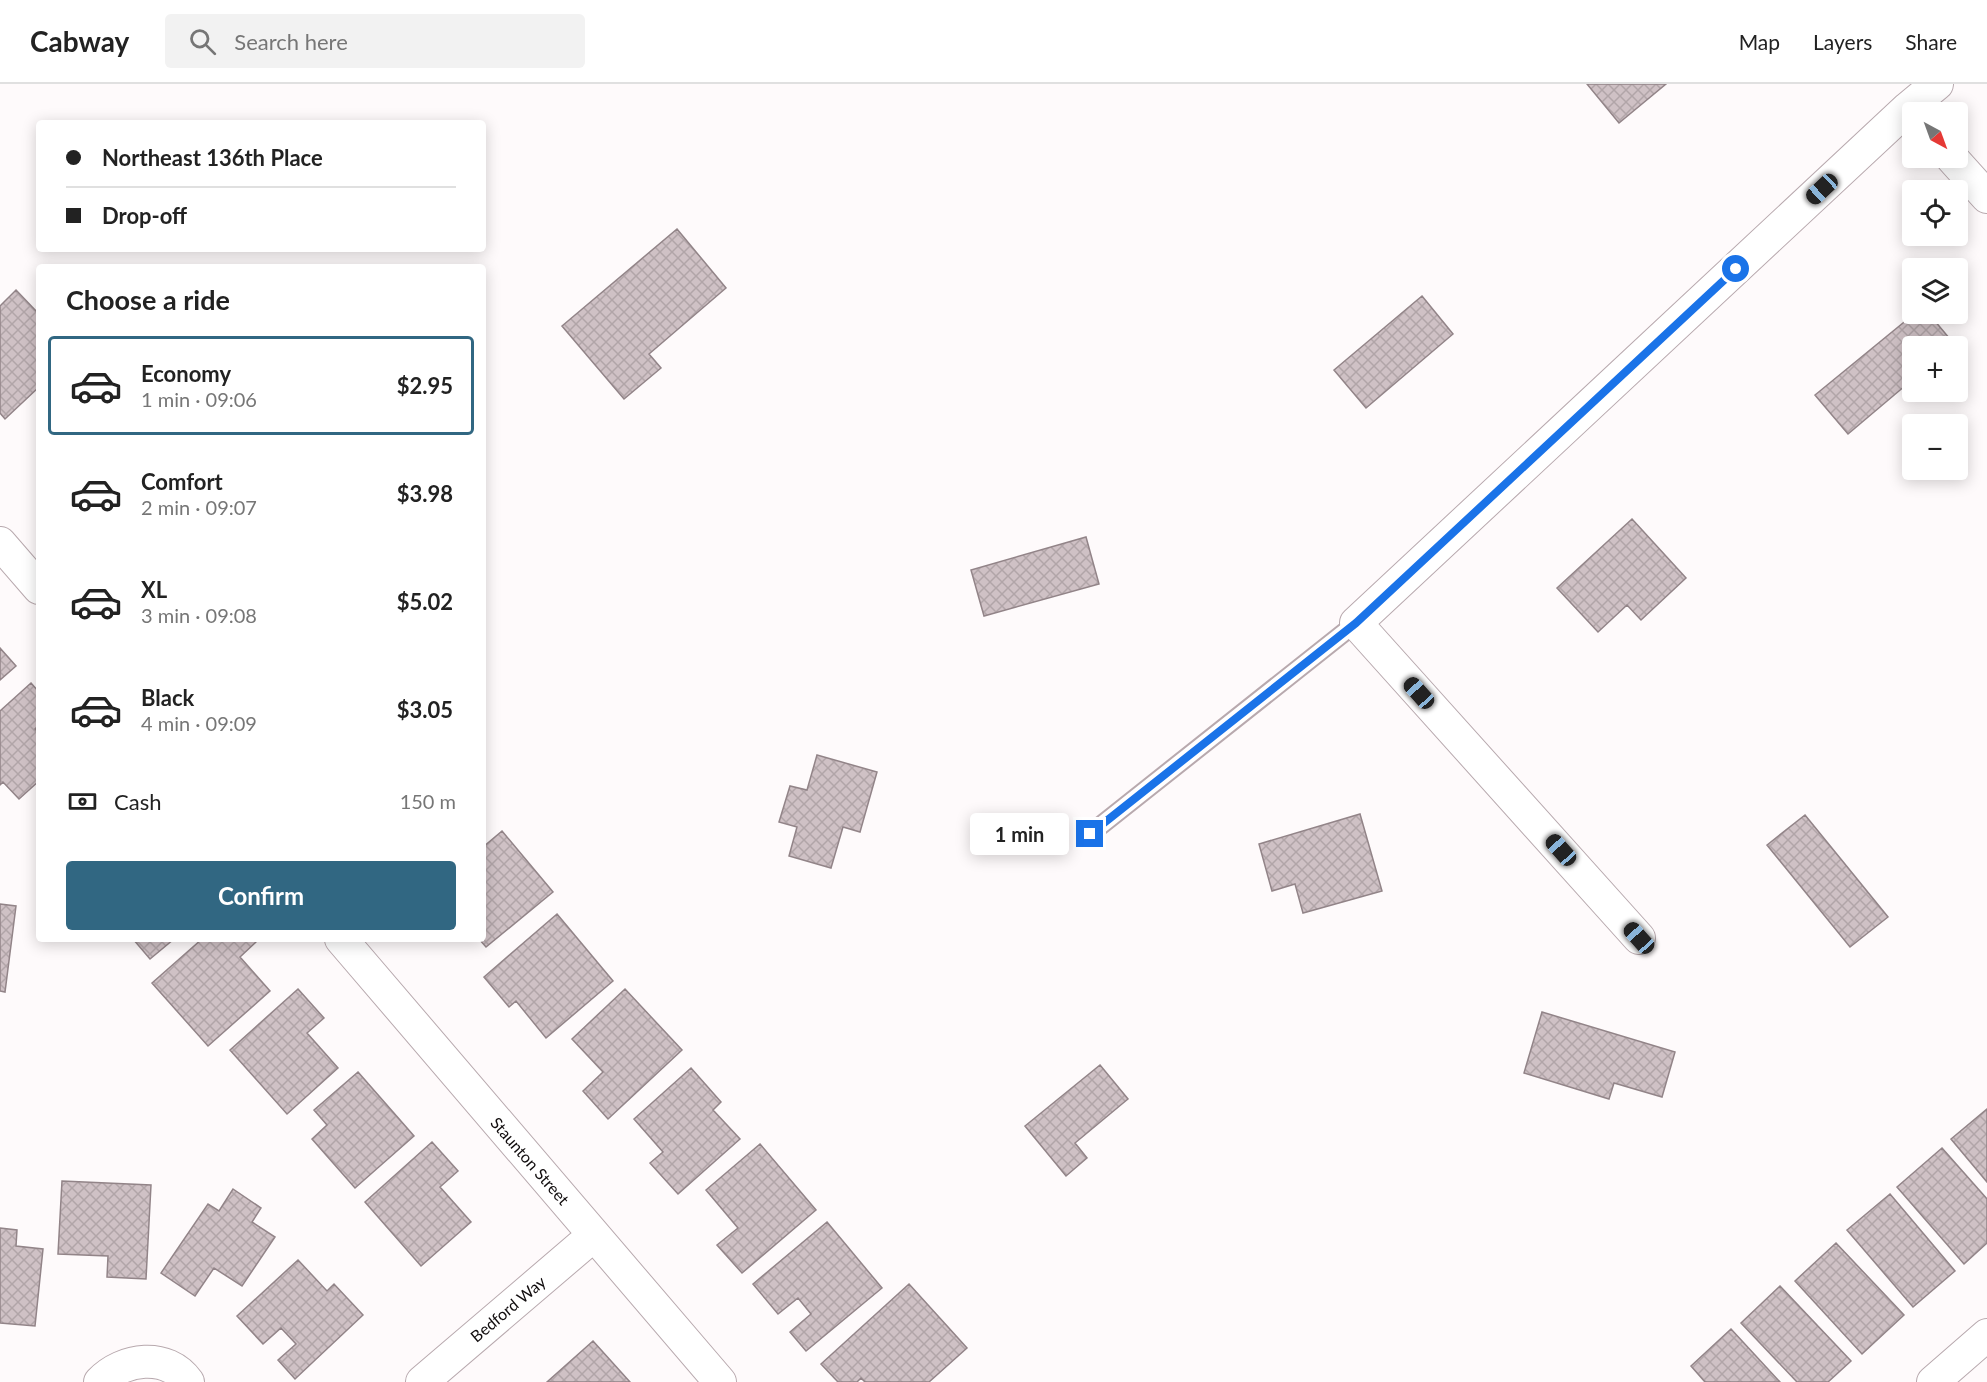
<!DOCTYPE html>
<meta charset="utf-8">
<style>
:root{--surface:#fff;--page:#f2f2f2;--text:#222;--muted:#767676;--line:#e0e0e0;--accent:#316782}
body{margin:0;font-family:Lato,sans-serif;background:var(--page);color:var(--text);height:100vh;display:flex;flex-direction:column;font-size:22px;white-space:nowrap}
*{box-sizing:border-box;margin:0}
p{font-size:20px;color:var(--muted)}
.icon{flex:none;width:33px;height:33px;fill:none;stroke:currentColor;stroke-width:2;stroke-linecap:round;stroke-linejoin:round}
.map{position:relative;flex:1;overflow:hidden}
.side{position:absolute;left:36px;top:180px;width:450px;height:678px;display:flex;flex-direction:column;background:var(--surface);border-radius:6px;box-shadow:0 3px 15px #0003}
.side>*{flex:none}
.guide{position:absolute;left:36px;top:36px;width:450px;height:132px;border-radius:6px;box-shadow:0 3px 15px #0003;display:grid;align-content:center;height:132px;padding:0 30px;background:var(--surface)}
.needle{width:39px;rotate:139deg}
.controls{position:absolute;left:1902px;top:18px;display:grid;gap:12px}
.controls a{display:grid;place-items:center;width:66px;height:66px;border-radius:6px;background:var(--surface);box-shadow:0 3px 15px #0003;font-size:30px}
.end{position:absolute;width:27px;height:27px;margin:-14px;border:8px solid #1a73e8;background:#fff;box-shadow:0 0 0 3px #fff}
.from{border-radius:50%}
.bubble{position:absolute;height:42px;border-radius:6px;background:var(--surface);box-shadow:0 3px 15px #0003;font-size:20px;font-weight:700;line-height:42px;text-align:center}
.car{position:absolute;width:18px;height:36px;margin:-18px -9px;border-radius:8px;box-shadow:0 0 4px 2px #0007;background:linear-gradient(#222 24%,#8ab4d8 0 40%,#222 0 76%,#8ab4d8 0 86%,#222 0)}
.guide b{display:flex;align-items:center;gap:21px;height:57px;font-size:22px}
.guide b+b{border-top:2px solid var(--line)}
.guide i{width:15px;height:15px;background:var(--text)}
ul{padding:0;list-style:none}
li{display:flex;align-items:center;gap:18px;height:99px;margin:0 12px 9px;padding:0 18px;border:3px solid transparent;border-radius:6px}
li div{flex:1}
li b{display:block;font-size:22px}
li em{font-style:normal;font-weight:700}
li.current{border-color:var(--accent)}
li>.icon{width:54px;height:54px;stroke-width:1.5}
h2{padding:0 30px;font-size:27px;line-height:72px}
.pay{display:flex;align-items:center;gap:15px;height:66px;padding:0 30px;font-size:22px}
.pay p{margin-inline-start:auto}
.action{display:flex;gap:12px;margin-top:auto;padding:12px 30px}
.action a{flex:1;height:69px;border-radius:6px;background:var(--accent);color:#fff;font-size:24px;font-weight:700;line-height:69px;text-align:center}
header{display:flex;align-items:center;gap:36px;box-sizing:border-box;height:84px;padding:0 30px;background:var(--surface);border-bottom:2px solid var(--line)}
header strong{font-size:28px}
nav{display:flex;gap:33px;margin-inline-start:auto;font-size:21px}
.search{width:420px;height:54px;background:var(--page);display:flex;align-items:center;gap:15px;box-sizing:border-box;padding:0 21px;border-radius:6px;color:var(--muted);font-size:22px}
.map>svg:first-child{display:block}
.building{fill:url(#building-cross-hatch);stroke:#928488;stroke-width:1.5}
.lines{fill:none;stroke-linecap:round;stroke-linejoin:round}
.lane-casing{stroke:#b8a9ae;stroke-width:20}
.street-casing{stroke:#b8a9ae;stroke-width:34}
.lane{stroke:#fff;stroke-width:16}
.street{stroke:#fff;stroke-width:32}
.route{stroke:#1a73e8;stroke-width:8}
.labels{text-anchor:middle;stroke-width:4.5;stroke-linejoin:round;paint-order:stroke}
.street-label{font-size:16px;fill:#100c0d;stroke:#fff}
</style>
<header>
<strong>Cabway</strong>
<div class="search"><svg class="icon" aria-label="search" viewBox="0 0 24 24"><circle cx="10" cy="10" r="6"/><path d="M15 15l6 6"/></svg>Search here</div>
<nav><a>Map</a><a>Layers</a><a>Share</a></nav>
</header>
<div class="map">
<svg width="1987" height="1298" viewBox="0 0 1987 1298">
<defs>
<pattern id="building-cross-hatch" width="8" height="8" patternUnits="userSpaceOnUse" patternTransform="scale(1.5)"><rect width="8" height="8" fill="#cfc1c5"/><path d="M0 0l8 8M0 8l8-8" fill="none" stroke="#b1a5a8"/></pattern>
</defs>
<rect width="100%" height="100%" fill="#fefafb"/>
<path class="building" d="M1587,0H1666L1619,39Z
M677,145L726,204L649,270L661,284L624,315L562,242Z
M16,206L39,230V303L5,335L0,329V222Z
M1422,212L1453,250L1366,324L1334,286Z
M1914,230H1929L1955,261L1953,262H1912V296L1848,350L1815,311Z
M1632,435L1686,494L1641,536L1627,521L1598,548L1557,504Z
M1086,453L1099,500L984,532L971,486Z
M0,564L16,582L0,596Z
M31,599L39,608V641L35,645L39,649V697L19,715L3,698L0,701V627Z
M817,671L877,688L860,748L843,743L831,784L789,772L797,743L779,738L790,702L807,706Z
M1360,730L1382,807L1303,829L1295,800L1272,807L1259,760Z
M1805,731L1888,833L1850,863L1767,761Z
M502,747L553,808L486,863L479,855H483V763Z
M0,820L16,822L5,908L0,907Z
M557,830L613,897L546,954L516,917L509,923L484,893Z
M133,855H174L150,875Z
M202,855H254L256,858L240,873L270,907L208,962L152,899Z
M298,905L324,934L307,949L338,984L287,1030L230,966Z
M625,905L682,966L608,1035L583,1007L603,988L572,955Z
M1542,928L1675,968L1662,1013L1614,999L1609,1015L1524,989Z
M1100,981L1128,1015L1075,1059L1087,1074L1066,1092L1025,1042Z
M691,984L721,1018L713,1026L740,1055L678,1110L650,1079L663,1068L634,1035Z
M358,988L414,1052L355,1104L312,1055L327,1041L314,1026Z
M1987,1025V1098L1951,1055Z
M432,1058L458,1087L440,1103L471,1138L421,1182L365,1118Z
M760,1060L816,1126L742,1189L717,1161L738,1144L706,1106Z
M1942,1064L1987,1115V1159L1964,1180L1897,1103Z
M62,1097L151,1101L146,1195L107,1193L108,1172L58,1170Z
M233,1105L261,1124L252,1138L275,1153L242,1202L214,1184L195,1212L161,1189L208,1120L219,1127Z
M1890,1110L1955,1187L1913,1223L1847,1146Z
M827,1138L882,1204L806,1267L790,1248L811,1230L798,1214L778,1230L753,1200Z
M0,1144L17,1146L16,1162L43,1165L35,1242L0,1239Z
M1836,1159L1904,1231L1862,1270L1795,1197Z
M298,1176L327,1207L334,1200L363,1231L295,1295L278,1276L296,1260L281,1244L263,1260L237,1232Z
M909,1200L967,1264L929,1298H865L861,1294L857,1298H838L821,1280Z
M1780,1202L1851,1277L1828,1298H1797L1741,1239Z
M1731,1245L1780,1298H1705L1691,1282Z
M593,1257L630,1298H547Z"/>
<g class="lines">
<defs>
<path id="lane" d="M1090,750L1356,539"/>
<path id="street" d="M1952,74L1987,113
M0,459L39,504
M1639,854L1356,539L1908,24L1937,0
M341,855L720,1298
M100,1298C123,1274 167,1268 188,1298
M422,1298L594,1151
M1933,1298L1987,1251"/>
</defs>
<use href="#lane" class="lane-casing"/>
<use href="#street" class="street-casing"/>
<use href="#lane" class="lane"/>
<use href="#street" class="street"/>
</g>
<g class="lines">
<path class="route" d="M1090,750L1356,539L1736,185"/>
</g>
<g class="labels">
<g class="street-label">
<text transform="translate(530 1077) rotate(49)" y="6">Staunton Street</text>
<text transform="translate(508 1225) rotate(-40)" y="6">Bedford Way</text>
</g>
</g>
</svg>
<div class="controls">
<a><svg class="needle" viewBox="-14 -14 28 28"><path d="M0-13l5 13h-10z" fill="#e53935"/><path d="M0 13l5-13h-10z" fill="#767676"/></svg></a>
<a><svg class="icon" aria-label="locate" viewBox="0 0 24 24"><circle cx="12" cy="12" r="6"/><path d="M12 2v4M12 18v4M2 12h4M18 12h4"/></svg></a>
<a><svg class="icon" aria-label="layers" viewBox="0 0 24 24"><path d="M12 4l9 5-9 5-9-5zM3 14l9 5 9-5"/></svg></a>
<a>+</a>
<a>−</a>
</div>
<i class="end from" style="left:1736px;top:185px"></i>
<i class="end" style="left:1090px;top:750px"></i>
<div class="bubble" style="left:970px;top:729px;width:99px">1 min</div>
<i class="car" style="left:1822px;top:105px;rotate:227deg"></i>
<i class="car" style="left:1419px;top:609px;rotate:318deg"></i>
<i class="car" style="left:1561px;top:766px;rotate:318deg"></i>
<i class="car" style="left:1639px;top:854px;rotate:318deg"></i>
<div class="guide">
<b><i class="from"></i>Northeast 136th Place</b>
<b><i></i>Drop-off</b>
</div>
<section class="side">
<h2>Choose a ride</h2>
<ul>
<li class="current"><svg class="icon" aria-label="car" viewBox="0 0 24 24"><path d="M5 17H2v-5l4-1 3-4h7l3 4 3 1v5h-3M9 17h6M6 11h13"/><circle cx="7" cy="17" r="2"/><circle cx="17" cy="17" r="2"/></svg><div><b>Economy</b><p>1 min · 09:06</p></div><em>$2.95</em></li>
<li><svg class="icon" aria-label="car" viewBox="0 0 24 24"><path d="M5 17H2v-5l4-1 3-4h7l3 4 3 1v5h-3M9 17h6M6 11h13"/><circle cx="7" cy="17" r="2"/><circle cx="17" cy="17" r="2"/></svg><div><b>Comfort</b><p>2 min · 09:07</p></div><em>$3.98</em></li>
<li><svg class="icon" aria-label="car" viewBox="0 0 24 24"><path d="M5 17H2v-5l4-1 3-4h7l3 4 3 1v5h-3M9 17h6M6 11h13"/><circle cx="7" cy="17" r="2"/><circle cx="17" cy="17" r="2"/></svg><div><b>XL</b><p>3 min · 09:08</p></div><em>$5.02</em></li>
<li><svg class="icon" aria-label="car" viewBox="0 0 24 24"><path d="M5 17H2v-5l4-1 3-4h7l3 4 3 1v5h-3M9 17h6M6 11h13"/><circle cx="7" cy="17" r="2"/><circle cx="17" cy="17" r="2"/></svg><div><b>Black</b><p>4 min · 09:09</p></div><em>$3.05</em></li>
</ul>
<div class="pay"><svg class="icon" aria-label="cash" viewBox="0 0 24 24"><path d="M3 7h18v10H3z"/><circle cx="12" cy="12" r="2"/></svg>Cash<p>150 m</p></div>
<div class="action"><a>Confirm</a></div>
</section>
</div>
